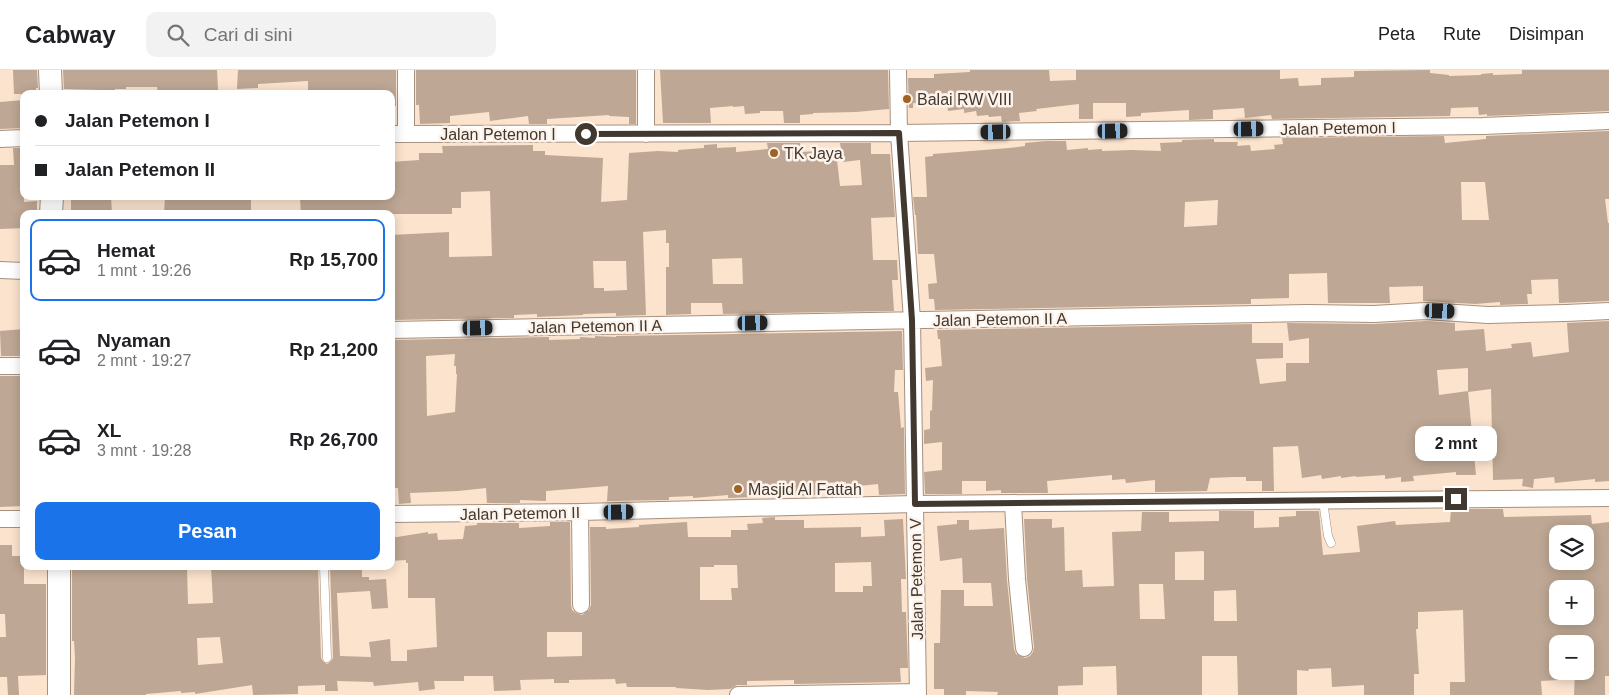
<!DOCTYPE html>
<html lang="id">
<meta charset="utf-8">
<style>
:root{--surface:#fff;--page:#f2f2f2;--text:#202124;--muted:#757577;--line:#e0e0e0;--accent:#1a73e8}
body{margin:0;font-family:Arial,sans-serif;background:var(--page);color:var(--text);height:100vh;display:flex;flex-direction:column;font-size:19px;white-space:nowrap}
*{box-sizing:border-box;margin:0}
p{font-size:16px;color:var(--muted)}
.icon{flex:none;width:28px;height:28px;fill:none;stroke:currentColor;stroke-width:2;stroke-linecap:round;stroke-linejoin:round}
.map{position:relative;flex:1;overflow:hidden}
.side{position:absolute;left:20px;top:140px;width:375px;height:360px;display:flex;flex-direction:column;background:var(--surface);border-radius:10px;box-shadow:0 2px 12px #0003}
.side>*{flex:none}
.banner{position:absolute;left:20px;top:20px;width:375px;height:110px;border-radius:10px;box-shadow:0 2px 12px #0003;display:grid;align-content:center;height:110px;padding:0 15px;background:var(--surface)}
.tools{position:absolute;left:1549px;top:455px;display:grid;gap:10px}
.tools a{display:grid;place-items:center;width:45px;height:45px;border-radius:10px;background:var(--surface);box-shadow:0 2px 12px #0003;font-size:25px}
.end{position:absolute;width:22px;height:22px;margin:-11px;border:6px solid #41382f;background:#fff;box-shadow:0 0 0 2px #fff}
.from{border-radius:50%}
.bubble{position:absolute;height:35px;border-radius:10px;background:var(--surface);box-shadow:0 2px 12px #0003;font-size:16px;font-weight:700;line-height:35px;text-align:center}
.car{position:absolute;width:15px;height:30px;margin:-15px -8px;border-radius:6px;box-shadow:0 0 4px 1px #0007;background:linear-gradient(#222 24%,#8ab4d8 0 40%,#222 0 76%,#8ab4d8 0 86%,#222 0)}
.banner b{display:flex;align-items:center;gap:18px;height:48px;font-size:19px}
.banner b+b{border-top:1px solid var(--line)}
.banner i{width:12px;height:12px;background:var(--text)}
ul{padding:9px 0 0;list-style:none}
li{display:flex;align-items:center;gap:15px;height:82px;margin:0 10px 8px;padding:0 5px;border:2px solid transparent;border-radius:10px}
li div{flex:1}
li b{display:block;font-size:19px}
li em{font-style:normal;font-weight:700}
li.on{border-color:var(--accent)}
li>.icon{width:45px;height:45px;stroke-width:1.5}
.action{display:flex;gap:10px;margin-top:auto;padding:10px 15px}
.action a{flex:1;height:58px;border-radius:10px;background:var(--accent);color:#fff;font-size:20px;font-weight:700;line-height:58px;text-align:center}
header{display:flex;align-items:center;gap:30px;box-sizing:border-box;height:70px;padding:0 25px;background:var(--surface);border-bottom:1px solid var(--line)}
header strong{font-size:24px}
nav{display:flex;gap:28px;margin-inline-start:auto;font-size:18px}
.search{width:350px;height:45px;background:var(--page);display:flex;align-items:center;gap:12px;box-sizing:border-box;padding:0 18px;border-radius:10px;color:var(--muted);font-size:19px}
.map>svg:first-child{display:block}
.building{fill:#bea794;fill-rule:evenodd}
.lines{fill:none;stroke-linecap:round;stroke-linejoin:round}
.lane-casing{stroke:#a7907d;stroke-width:9}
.street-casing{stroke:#a7907d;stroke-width:18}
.secondary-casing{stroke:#a7907d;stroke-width:24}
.lane{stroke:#fff;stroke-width:8}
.street{stroke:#fff;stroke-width:16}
.secondary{stroke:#fff;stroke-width:22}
.route{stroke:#41382f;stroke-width:6}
.poi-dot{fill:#9e6325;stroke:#fdf3ea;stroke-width:2}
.labels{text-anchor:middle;stroke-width:5;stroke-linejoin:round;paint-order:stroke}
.poi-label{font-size:16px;fill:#41382f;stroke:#fdf3ea;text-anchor:start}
.street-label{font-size:16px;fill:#41382f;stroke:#fdf3ea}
</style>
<header>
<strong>Cabway</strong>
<div class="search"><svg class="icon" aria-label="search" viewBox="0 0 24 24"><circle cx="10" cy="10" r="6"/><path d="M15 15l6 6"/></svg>Cari di sini</div>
<nav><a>Peta</a><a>Rute</a><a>Disimpan</a></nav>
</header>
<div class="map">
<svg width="1609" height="625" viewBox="0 0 1609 625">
<rect width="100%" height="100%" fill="#fbe3ce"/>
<path class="building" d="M13,0H37L38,18H36V24H14Z
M63,0H217L218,20H207L208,24H158L157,17H126V19H115V24H101V20L64,19Z
M238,0H396V36H391V24H374V21L328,24V20L308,21V11L258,14V18L237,19Z
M416,0H636V54H629V47L609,46V45L547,49V54H529L528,46L490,51L489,42L450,46V53L420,54L419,35H416Z
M660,0H888L889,39L856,42L813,43V44L800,45V53H784L783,41H760V43L745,44L744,36L733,37V36L710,38L711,53H663Z
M970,0H1049L1050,11L1076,10V0H1280V9L1298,8L1299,16L1321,15V8L1354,7V1L1430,0V3L1449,5V6L1481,5V4L1493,3V5L1522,4V0H1609V41L1487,46V44L1479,45L1478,37L1451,38L1450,46L1272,49L1271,45L1245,48L1244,38L1213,40V49L1189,50V40L1141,43V46L1126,47V33H1093V49H1079V34L1036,39L1037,41L1019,43L1020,51L1002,52L1001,46L989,47L988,45L977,46L976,41L964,43V39L948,41L947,23L924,25V34L913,33V38H909L908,8H934V4L970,2Z
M24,30V58L0,59V32Z
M1609,61V129H1605L1608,153H1609V231L1559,233L1558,209L1531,210L1532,224H1527L1528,234L1500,235V232L1475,234L1423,231V216L1389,217L1390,233H1328L1327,203L1289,204V228L1251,229V234L935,240L934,229H929L928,214L937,213L934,184H918L916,145H915L913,127H927L925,87L933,86V84L1009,78L1025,76V73L1046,71H1066L1067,80L1088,78V80L1102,79V81L1132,80L1161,81L1160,73L1182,72V70L1214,69V72H1238L1237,76L1250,75L1251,81L1275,79L1274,75L1283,74L1282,68L1444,66L1445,73L1486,69V66ZM1461,112H1485L1489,150H1462ZM1218,130L1217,155L1184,157L1185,132Z
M767,73H800L801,82L818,81L819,92L837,90L840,116L862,115L860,90L843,92L840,73H871V84H890L895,147L871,148L873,190H897L898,210H892L894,241L723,244L722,233H691V244L666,245V197H669V173H666V160L643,162L646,245L616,246V243L583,244V245L537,247V244L514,245V248L391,250V165L449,162V187L492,186L490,121L461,122V138H452V144H301L300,128L391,126V92L419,90V83H443L442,76L533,75V81H545V85L603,88L601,132L627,130L629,83L658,81L678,82V80L704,78V75L717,74V78L736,77V82L768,79ZM742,188L743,214H713L712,189ZM593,191H626L627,220L604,221V218H594Z
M13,78H24V132L37,131V144H24V158L0,159V95H14Z
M71,126H111L112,144H71Z
M165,126H224V128L251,129V143L164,144Z
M1425,251L1455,253V261L1484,259L1486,281L1512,278L1511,274L1531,272L1533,287L1569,282L1567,253L1609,251V411L1595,412V409L1555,413L1554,407L1534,409L1533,418L1522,416L1523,409L1493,410L1491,319L1468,322V298L1437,300L1439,325L1468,321L1476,405H1456V402L1413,406L1414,411L1401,412V407L1385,409V405L1356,407V406L1341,408V406L1322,409L1321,405L1302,408L1298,376L1273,377L1274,421H1262V411H1246V407H1234L1210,408L1207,421L1155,422V410L1126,413L1125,409L1112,410V405L1047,411L1048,423H1001V420L986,421V411H962V424H925L924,402L942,400V372L924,374V360L930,359V341L932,340L933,310L926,311L925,298L942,296L940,269H938L937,260L1252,254V273H1283V288L1256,289L1260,314L1286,311V293H1309V268L1289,271L1287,253L1374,254Z
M24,259V286H1L0,261Z
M902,261L903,300H895L894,322H898L901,358L904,357L905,424L879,425L878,414L859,416V414L846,415V412L819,413L820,425L728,428V425L693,428V426L669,427V430L607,431L608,416L546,421V431L520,430V433H487L486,418L458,421L410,423L411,433L399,434L398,418H391V270L549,267V270L580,269V267L595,268V266L616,267V266ZM455,284L454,296H456V304H457L455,342L427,346L426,286Z
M0,306H24V436L0,437Z
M1451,439H1503L1504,447L1591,445L1592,454L1609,452V606H1605V625H1574L1575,601H1585V574H1558V610L1541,611L1542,625H1450V612H1465L1463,540L1418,542V559H1416L1419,604H1414V625H1364V615L1332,617L1331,598L1309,599L1308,601L1297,600V625H1238L1237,586H1202V625H1117L1116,596L1083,597V615L1058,616V625H997L998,622L966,621V625H944V619H934V573H940L941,520H964V536H993L991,513H963L962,488L940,491L937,456L957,454V450H969V460L1004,458L1007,510L1014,579L1016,584L1025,588L1030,586L1033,582L1034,577L1027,508L1024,449H1052V458L1064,457L1065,501L1082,500L1083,517L1114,516L1112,462L1141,461L1142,442H1169V452L1219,451V441H1254V458L1279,457V447L1296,446V441H1319L1323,485L1360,482L1357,456L1395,451L1396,455L1450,452ZM1558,464H1585V491H1558ZM1203,481L1204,482V510H1175V482ZM1139,514H1163L1165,549H1140ZM1558,519H1585V546H1558ZM1236,520L1237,551H1214V521Z
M775,447V450H804V458L861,457V467L885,466L884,450L903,449L906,509H901L902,542H906L908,598H900L901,612L794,614V610L747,611V615H737L730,619L708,620L676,618V617H627L626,613L616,614L615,609L569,610V613H554V609L520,610L521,620L494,621L493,606H464V611H434L435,619L419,621L418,612L374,616L373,612L337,611L338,621H325V615L298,616V624L253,625L252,615L195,624V622L181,623V621L146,624V625H74L75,587L74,571H72V496H187L188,534L213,533L211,496H318L321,588L323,591L327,594L330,592L333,588L330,496H362V507H369V510L386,509L388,538L372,539L370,521L337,523L340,586L371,587L369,572L390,569L391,591H407V580L437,577L435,528H408V493H406V490L391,491V468L428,462V464L437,463L438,470L463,469L465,456L477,455V453H519V458L550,456V452H570L571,535L572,540L576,543L582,545L589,540L591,535L590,457H606V459L639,457V455L687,452L688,467H731V460H748L747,454L763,453L762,448ZM871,492L872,516H863V522H835V493ZM714,495H737L738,518H731L732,530H700V497H714ZM547,562H582V586L547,587ZM220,567L223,593L198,595L197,568Z
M0,475H12V486H24V514H46V605L18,606L19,625H8L7,607H0V567H6L5,544H0Z"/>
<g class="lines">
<defs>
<path id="lane" d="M1323,431L1328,466L1331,473
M324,496L327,588"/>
<path id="street" d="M406,0V64
M898,0L899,63L912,250L918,625
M391,64L899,63L1483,56L1609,51
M646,64V0
M0,69L24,68
M0,200L24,201
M391,260L1307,243L1374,244L1425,241L1488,245L1566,243L1609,241
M0,296H24
M1013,433L1017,509L1024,578
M580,442L581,535
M391,444L580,442L915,434L1609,428
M0,449H24
M738,625L918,622"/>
<path id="secondary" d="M50,0L51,24
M51,144L52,126
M59,625V496"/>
</defs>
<use href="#lane" class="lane-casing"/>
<use href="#street" class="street-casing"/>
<use href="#secondary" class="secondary-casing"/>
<use href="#lane" class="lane"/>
<use href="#street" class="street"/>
<use href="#secondary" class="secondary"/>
</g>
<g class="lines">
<path class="route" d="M586,64L899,63L912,250L915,434L1456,429"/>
</g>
<g class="poi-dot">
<circle cx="907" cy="29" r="5"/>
<circle cx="774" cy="83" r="5"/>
<circle cx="738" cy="419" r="5"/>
</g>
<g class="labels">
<g class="poi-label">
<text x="917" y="35">Balai RW VIII</text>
<text x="784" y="89">TK Jaya</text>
<text x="748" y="425">Masjid Al Fattah</text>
</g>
<g class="street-label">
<text transform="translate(1338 58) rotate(-1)" y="6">Jalan Petemon I</text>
<text x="498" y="70">Jalan Petemon I</text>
<text transform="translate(1000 249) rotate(-1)" y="6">Jalan Petemon II A</text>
<text transform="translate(595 256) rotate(-1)" y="6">Jalan Petemon II A</text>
<text transform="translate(520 443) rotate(-1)" y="6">Jalan Petemon II</text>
<text transform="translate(916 509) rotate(-91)" y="6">Jalan Petemon V</text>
</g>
</g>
</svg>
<div class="tools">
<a><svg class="icon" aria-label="layers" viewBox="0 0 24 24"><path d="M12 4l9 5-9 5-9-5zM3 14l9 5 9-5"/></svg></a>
<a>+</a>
<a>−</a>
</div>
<i class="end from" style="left:586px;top:64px"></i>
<i class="end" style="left:1456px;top:429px"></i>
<div class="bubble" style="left:1415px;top:356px;width:82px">2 mnt</div>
<i class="car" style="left:1249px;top:59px;rotate:89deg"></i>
<i class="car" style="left:1113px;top:61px;rotate:89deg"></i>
<i class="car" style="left:996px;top:62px;rotate:269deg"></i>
<i class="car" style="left:1440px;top:241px;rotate:92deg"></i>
<i class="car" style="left:753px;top:253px;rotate:89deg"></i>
<i class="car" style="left:478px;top:258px;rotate:89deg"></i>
<i class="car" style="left:619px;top:442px;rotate:89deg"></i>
<div class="banner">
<b><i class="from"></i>Jalan Petemon I</b>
<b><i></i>Jalan Petemon II</b>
</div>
<section class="side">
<ul>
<li class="on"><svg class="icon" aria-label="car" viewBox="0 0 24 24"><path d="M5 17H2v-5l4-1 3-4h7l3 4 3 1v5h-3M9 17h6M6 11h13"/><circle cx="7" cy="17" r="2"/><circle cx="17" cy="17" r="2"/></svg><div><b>Hemat</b><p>1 mnt · 19:26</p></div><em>Rp 15,700</em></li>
<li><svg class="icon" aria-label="car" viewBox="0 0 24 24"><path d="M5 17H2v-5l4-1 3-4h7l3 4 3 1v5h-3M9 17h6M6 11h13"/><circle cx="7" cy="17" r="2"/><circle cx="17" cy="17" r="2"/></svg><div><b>Nyaman</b><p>2 mnt · 19:27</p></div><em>Rp 21,200</em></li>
<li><svg class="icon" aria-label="car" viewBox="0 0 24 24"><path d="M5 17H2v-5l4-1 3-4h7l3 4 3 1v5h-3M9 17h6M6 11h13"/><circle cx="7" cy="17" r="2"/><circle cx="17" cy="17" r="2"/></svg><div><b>XL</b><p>3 mnt · 19:28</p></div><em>Rp 26,700</em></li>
</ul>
<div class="action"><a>Pesan</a></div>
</section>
</div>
